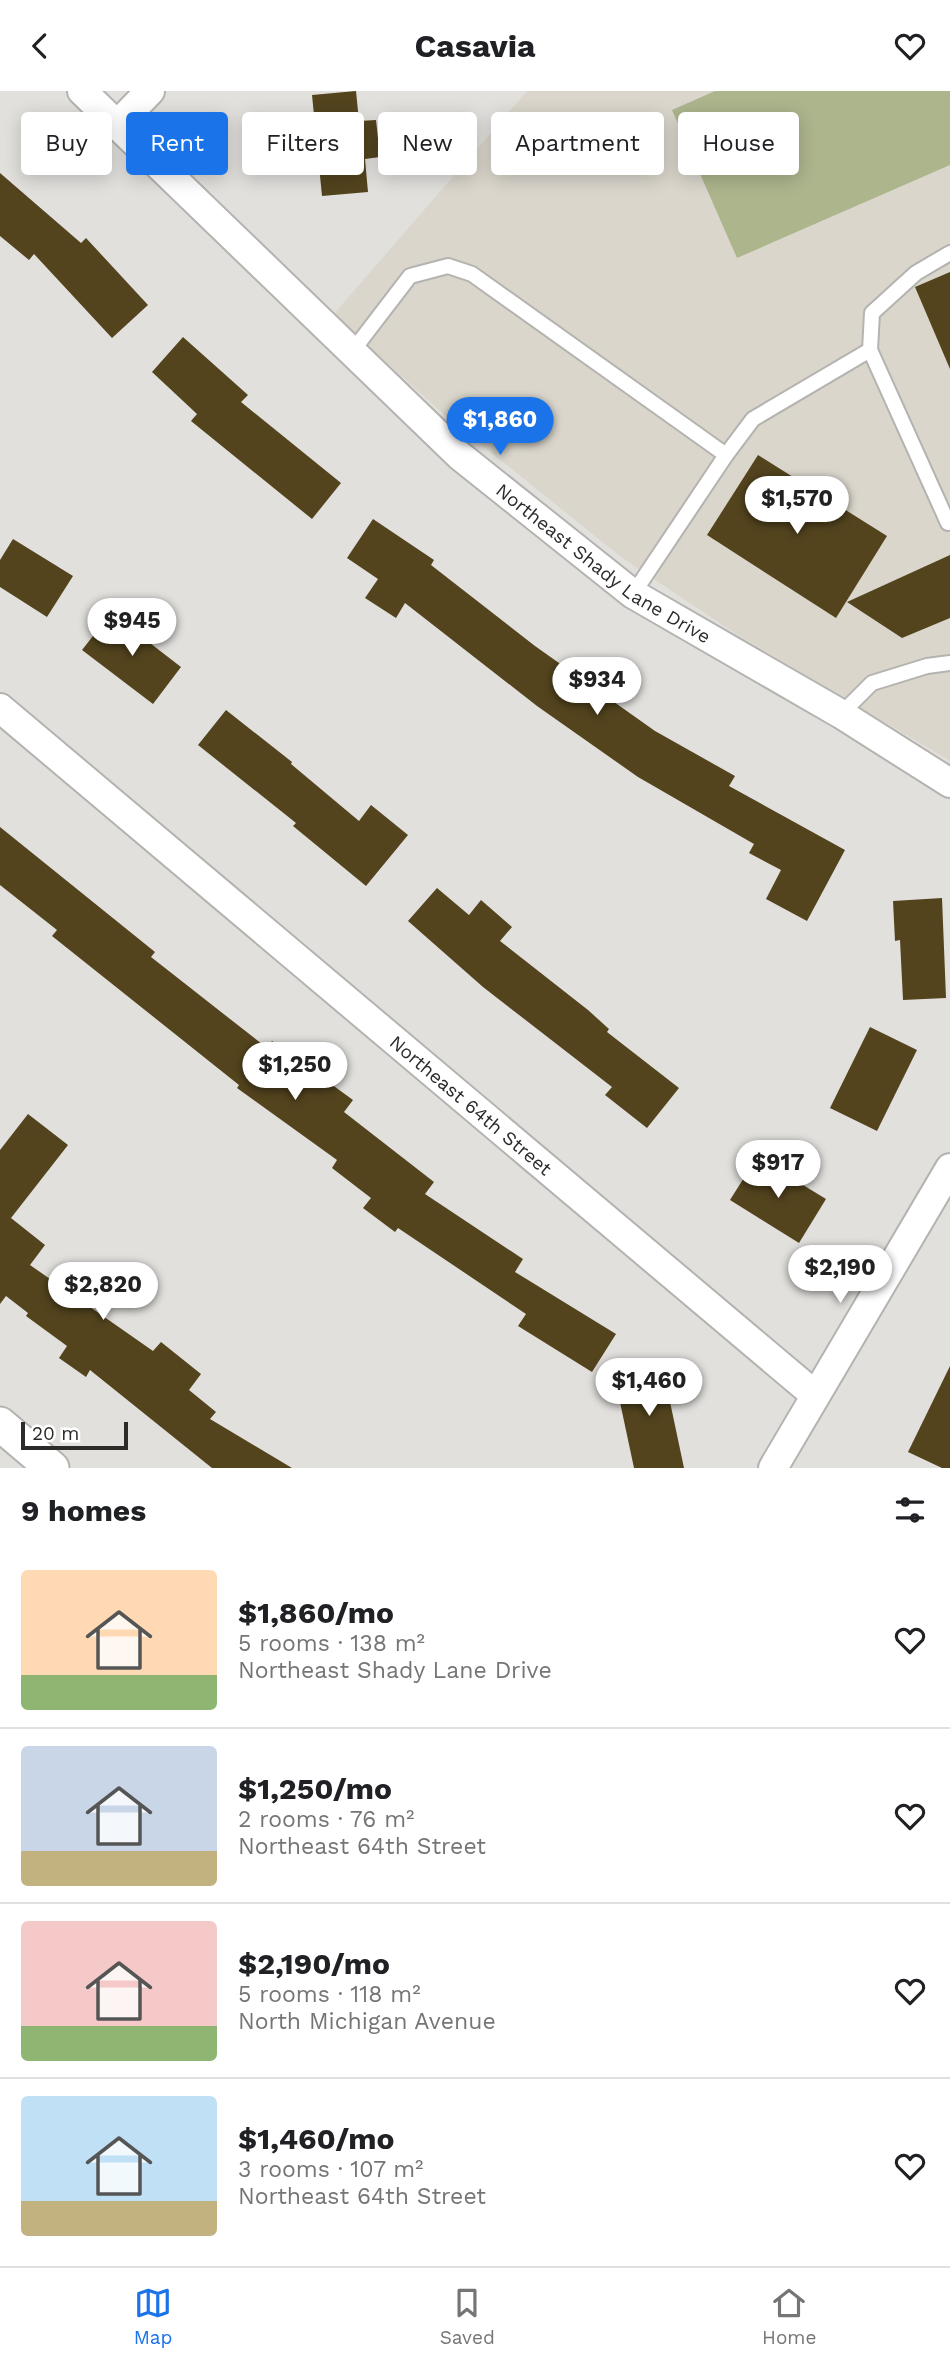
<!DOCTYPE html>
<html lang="en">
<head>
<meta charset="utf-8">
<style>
	:root { --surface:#fff; --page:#f2f2f2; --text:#202124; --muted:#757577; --line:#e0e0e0; --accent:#1a73e8 }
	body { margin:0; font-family:"Work Sans",sans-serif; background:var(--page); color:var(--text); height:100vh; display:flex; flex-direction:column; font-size:26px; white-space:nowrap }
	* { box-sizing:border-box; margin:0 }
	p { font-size:23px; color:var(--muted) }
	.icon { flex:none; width:38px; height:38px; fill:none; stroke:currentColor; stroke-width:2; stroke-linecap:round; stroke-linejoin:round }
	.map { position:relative; height:1377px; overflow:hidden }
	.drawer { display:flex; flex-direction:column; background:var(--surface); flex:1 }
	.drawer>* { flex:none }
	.banner { position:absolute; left:21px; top:21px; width:908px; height:63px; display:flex; gap:14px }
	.scale { position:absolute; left:21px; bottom:18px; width:107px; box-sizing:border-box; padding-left:7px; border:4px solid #2b2b2a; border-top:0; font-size:19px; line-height:24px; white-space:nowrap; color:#2b2b2a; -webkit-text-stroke:5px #fff; paint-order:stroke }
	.price { position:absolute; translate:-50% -60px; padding:0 16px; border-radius:24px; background:#fff; color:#222; font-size:23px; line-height:46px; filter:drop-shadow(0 2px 4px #0008) }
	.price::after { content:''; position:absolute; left:50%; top:42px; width:21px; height:16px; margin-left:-10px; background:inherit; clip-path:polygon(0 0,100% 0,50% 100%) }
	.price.current { background:var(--accent); color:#fff }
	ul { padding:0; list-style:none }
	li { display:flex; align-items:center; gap:21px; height:175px; padding:0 21px }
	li+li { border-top:2px solid var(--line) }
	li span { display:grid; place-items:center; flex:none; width:196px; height:140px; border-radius:7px; color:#555 }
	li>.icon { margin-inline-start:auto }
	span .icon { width:84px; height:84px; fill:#fffc; stroke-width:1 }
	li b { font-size:30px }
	h2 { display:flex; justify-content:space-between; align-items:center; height:84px; padding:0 21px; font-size:30px }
	.pill { padding:0 24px; border-radius:7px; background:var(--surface); box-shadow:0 4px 18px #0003; font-size:24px; line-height:63px }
	.pill.current { background:var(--accent); color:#fff }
	header { display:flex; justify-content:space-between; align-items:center; height:91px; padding:0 21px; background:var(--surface); font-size:32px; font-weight:700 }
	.tabs { display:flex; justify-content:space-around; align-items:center; height:98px; border-top:2px solid var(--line); background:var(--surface); font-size:19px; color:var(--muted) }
	.tabs a { display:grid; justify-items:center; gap:4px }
	.tabs .current { color:var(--accent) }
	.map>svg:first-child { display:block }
	.built { fill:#dad6cc }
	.green { fill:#adb58d }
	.building { fill:#53441e }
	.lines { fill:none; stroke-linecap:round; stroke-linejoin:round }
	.service-casing { stroke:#b4b3b0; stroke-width:18 }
	.minor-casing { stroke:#b4b3b0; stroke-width:32 }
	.tertiary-casing { stroke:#b4b3b0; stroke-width:37 }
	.service { stroke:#fff; stroke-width:14 }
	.minor { stroke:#fff; stroke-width:28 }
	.tertiary { stroke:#fff; stroke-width:33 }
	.labels { text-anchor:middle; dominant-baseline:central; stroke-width:7; stroke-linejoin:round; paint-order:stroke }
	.street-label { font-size:19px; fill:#2b2b2a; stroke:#fff }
</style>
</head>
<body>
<header><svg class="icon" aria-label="back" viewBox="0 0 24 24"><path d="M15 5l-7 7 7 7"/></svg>Casavia<svg class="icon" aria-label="heart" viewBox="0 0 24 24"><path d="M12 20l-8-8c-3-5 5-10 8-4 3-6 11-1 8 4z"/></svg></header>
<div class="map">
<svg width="950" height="1377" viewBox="0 0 950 1377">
	<rect width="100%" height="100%" fill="#e2e0dd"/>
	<path class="built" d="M 527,0 L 950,0 L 950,670 L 733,541 L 621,466 L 447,326 L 333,224 Z"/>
	<path class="green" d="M 715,0 L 950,0 L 950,74 L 737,167 L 672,19 Z"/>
	<g class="building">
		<path d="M 356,0 L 359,30 L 376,29 L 380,66 L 365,68 L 368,101 L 322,105 L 312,4 Z"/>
		<path d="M 0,82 L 81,152 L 86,147 L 148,214 L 112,247 L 34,163 L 29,169 L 0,145 Z"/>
		<path d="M 950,181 L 950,278 L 915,196 Z"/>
		<path d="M 183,246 L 248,304 L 241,311 L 341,392 L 312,428 L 191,330 L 197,323 L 152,281 Z"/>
		<path d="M 758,364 L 887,445 L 836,527 L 707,444 Z"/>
		<path d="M 373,428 L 434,469 L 431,474 L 535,555 L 655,640 L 735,685 L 729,695 L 845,759 L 807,830 L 766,808 L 781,779 L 749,762 L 754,753 L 638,686 L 537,615 L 405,512 L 396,527 L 365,507 L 378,488 L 347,467 Z"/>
		<path d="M 13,448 L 73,485 L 47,526 L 0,496 L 0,469 Z"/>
		<path d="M 950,464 L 950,527 L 902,547 L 847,511 Z"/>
		<path d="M 111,522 L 181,576 L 153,613 L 82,559 Z"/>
		<path d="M 226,619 L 292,671 L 291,673 L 359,730 L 371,714 L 408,744 L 366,795 L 293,735 L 296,732 L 198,654 Z"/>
		<path d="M 0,736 L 155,861 L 151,866 L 267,957 L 272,950 L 353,1009 L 344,1021 L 434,1091 L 425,1103 L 523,1168 L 515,1181 L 616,1243 L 592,1281 L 518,1235 L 526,1223 L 398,1137 L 395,1141 L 363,1117 L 371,1107 L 332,1077 L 337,1069 L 237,997 L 239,994 L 52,845 L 57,839 L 0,794 Z"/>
		<path d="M 437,797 L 469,824 L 481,809 L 512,836 L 500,850 L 588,919 L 609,938 L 607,941 L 679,997 L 647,1037 L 605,1004 L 612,996 L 483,896 L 408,830 Z"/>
		<path d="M 942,807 L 946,907 L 903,909 L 900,849 L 895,850 L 893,810 Z"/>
		<path d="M 870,936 L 917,959 L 877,1040 L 830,1017 Z"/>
		<path d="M 28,1023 L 68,1054 L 11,1127 L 45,1154 L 30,1174 L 153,1260 L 161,1251 L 201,1283 L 189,1299 L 216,1321 L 210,1328 L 292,1377 L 212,1377 L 90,1279 L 86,1286 L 59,1267 L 67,1255 L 26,1225 L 28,1222 L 6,1205 L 0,1213 L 0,1059 Z"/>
		<path d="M 757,1066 L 826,1108 L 799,1152 L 730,1109 Z"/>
		<path d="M 662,1273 L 684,1377 L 634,1377 L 614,1283 Z"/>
		<path d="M 950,1275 L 950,1377 L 942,1377 L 908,1361 Z"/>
	</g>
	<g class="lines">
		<defs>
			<g id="service">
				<path d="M 870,259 L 872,222 L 916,182 L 950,162"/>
				<path d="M 351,262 L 410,185 L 448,175 L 472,183 L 726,364 L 633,503"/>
				<path d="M 726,364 L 753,328 L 870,259 L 948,432"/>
				<path d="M 841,623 L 872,592 L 927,575 L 950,572"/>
			</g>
			<g id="minor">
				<path id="s1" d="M 82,0 L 460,365 L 633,503 L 841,623 L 950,692"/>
				<path d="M 117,34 L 150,0"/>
				<path id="s2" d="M 0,617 L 815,1304"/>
				<path d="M 773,1377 L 950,1077"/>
			</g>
			<path id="tertiary" d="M 0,1333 L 52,1377"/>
		</defs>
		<use href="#service" class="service-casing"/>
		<use href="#minor" class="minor-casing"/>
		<use href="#tertiary" class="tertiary-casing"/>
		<use href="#service" class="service"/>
		<use href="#minor" class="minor"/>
		<use href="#tertiary" class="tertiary"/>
	</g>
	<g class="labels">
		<g class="street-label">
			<text stroke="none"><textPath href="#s1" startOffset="705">Northeast Shady Lane Drive</textPath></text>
			<text stroke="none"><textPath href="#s2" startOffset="616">Northeast 64th Street</textPath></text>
		</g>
	</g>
</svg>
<div class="scale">20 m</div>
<b class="price current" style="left:500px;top:366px">$1,860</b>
<b class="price" style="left:797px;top:445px">$1,570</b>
<b class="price" style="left:132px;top:567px">$945</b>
<b class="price" style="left:597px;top:626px">$934</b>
<b class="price" style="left:295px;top:1011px">$1,250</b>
<b class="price" style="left:778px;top:1109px">$917</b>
<b class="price" style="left:840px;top:1214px">$2,190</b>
<b class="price" style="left:103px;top:1231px">$2,820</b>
<b class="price" style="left:649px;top:1327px">$1,460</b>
<div class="banner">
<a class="pill">Buy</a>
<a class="pill current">Rent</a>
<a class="pill">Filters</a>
<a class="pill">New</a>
<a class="pill">Apartment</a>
<a class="pill">House</a>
</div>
</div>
<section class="drawer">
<h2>9 homes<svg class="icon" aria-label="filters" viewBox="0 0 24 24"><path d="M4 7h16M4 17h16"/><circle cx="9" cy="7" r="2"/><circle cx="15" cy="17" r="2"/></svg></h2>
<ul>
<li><span style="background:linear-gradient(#ffd9b3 75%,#8fb573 0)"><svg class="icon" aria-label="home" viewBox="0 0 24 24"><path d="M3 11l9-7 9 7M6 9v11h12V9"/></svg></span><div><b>$1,860/mo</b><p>5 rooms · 138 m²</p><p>Northeast Shady Lane Drive</p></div><svg class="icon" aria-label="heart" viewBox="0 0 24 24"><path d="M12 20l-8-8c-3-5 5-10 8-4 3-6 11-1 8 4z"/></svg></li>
<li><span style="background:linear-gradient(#c9d6e8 75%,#c2b280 0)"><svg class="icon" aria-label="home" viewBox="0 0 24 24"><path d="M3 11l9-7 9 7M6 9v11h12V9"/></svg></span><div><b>$1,250/mo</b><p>2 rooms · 76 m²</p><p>Northeast 64th Street</p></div><svg class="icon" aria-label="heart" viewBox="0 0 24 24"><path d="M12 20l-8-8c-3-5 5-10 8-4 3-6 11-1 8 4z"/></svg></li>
<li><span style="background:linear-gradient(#f6c9c9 75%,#8fb573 0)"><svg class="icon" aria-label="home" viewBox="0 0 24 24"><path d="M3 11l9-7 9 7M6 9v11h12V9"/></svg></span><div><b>$2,190/mo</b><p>5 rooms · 118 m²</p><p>North Michigan Avenue</p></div><svg class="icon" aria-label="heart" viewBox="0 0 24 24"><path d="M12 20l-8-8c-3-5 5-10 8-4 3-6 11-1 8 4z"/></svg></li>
<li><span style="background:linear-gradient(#bfe0f5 75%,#c2b280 0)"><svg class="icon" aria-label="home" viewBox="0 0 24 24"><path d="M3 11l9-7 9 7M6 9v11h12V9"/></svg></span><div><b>$1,460/mo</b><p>3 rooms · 107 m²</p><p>Northeast 64th Street</p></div><svg class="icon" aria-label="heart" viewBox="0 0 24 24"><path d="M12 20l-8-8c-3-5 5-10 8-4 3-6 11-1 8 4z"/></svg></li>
</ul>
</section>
<nav class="tabs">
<a class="current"><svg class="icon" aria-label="map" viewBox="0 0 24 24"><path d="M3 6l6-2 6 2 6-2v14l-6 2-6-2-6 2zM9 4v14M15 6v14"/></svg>Map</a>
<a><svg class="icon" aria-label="saved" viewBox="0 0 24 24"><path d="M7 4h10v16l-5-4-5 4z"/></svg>Saved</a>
<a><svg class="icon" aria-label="home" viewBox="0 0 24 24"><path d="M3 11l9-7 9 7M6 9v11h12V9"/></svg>Home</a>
</nav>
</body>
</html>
